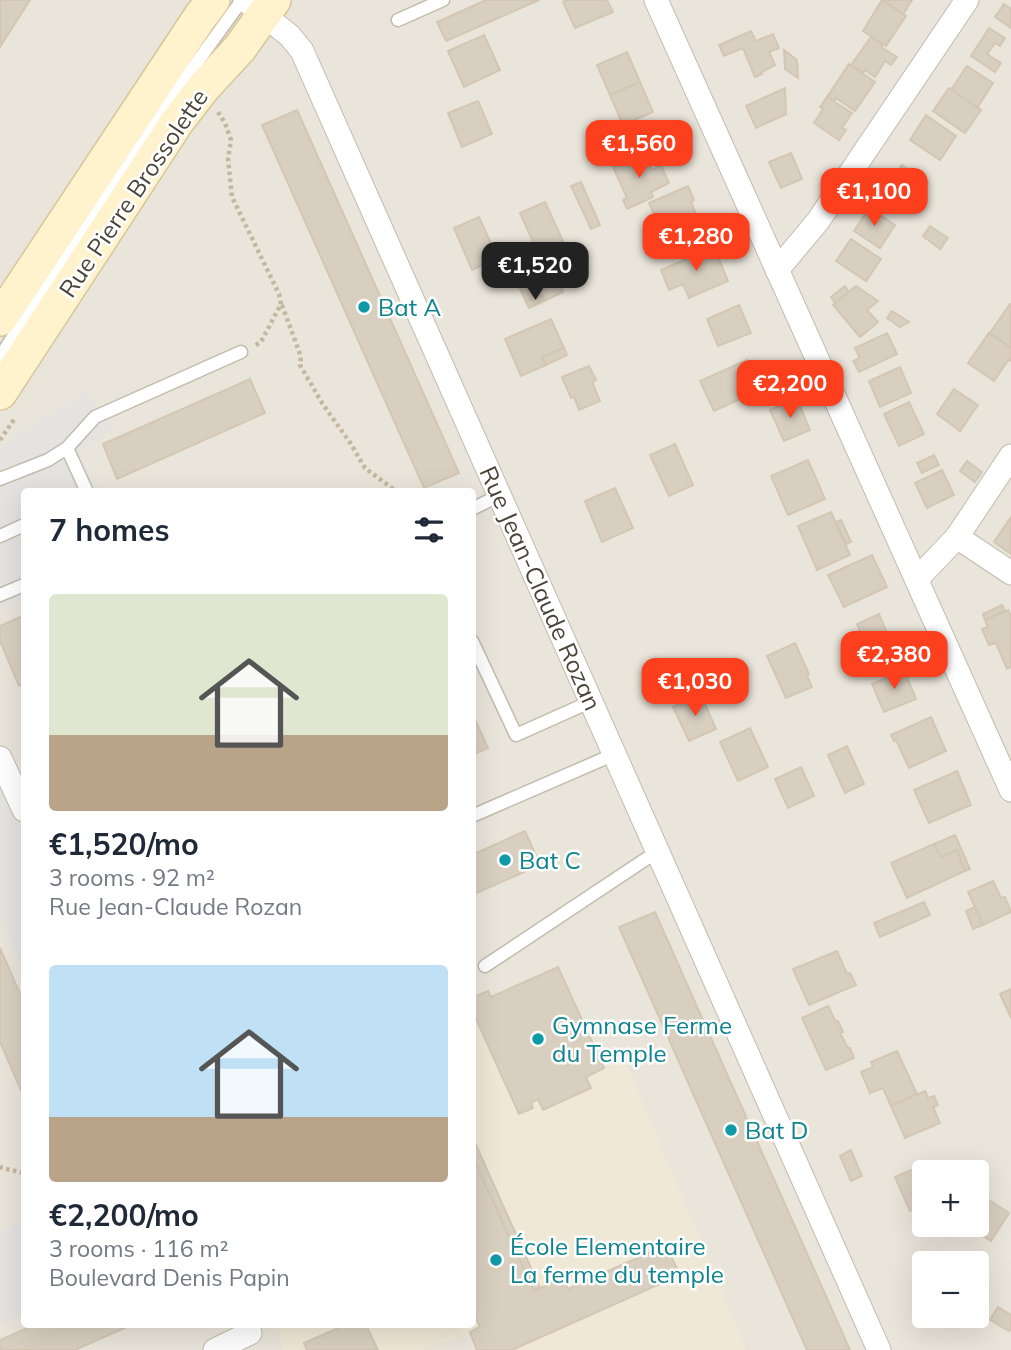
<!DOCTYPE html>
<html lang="en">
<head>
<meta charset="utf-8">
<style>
	:root { --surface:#fff; --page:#f2f2f3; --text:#1f2937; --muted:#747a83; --accent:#fc3f1d }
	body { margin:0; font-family:Mulish,sans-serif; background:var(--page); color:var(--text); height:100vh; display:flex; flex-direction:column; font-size:26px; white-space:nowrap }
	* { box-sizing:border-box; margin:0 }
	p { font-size:23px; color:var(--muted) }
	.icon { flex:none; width:38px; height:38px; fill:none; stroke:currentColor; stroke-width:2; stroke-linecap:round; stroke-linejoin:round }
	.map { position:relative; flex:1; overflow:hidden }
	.drawer { position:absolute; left:21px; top:488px; width:455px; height:840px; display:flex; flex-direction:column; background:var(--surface); border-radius:7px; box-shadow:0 7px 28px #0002 }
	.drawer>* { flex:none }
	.fabs { position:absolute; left:912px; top:1160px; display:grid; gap:14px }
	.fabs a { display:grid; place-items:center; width:77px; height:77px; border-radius:7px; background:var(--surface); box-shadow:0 7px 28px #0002; font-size:35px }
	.price { position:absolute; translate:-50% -60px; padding:0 16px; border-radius:14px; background:var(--accent); color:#fff; font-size:23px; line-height:46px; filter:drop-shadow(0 2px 4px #0008) }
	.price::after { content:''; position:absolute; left:50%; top:42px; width:21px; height:16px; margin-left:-10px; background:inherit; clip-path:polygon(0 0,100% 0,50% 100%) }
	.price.on { background:#222; color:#fff }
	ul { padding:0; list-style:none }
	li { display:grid; align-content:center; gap:14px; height:371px; padding:0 28px }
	li span { display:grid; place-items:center; height:217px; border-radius:7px; color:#555 }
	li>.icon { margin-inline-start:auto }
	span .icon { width:126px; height:126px; fill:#fffc; stroke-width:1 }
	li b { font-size:30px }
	h2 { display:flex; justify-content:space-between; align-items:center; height:84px; padding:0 28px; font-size:30px }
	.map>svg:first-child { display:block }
	.residential { fill:#eae5da; fill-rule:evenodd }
	.education { fill:#efe8d6 }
	.parking { fill:#e5e3e0 }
	.building { fill:#d8cfc1; stroke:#d3c7b4; stroke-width:2 }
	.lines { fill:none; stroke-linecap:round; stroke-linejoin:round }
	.lane-casing { stroke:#c2bbae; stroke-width:15 }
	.street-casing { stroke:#c2bbae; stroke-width:25 }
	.secondary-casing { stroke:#d6c79b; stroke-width:36 }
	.path { stroke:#c4b79f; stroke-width:4.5; stroke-dasharray:3.5 3.5; stroke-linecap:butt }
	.lane { stroke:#fff; stroke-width:12 }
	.street { stroke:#fff; stroke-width:23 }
	.secondary { stroke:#fff3cd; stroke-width:33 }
	.culture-dot { fill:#0f9aa8; stroke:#fff; stroke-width:2.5 }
	.labels { text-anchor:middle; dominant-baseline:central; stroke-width:5; stroke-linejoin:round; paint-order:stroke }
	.street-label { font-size:24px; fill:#4b4439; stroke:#fff }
	.culture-label { font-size:24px; fill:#0d838f; stroke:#fff; text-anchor:start }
</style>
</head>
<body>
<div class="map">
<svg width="1011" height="1350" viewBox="0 0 1011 1350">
	<rect width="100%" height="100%" fill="#f6f3ec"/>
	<path class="residential" d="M 0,0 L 1011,0 L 1011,1350 L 0,1350 ZM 24,492 L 472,492 L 472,1325 L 24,1325 ZM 924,1172 L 976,1172 L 976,1225 L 924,1225 ZM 924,1264 L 976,1264 L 976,1316 L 924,1316 Z"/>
	<path class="education" d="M 473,1010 L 519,1114 L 533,1108 L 531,1103 L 538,1099 L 543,1109 L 591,1088 L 586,1077 L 624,1058 L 746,1350 L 477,1350 L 469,1333 L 423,1350 L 283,1350 L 278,1325 L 472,1325 Z"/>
	<g class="parking">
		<path d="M 84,393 L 113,427 L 79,453 L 99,492 L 24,492 L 24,598 L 0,607 L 0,447 Z"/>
		<path d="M 0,786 L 1,786 L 24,836 L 24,972 L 0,921 Z"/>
		<path d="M 24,1221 L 24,1313 L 0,1324 L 0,1231 Z"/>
	</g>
	<g class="building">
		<path d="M 0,0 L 30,0 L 0,47 Z"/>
		<path d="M 486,0 L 539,0 L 446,41 L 437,22 Z"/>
		<path d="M 567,0 L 607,0 L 613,12 L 575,28 L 563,2 Z"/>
		<path d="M 882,0 L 912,0 L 903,14 Z"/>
		<path d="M 882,0 L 906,16 L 886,46 L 863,31 Z"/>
		<path d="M 1004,4 L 1011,9 L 1011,28 L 995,17 Z"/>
		<path d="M 989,28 L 1005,38 L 1000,46 L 995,43 L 987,54 L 1001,63 L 995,72 L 971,56 Z"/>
		<path d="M 751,31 L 756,41 L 773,34 L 779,48 L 769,52 L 775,65 L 762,72 L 762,74 L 755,77 L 743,48 L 724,56 L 719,45 Z"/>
		<path d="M 484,35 L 500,70 L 464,87 L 448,51 Z"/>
		<path d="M 871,37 L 883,44 L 881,47 L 897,57 L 891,65 L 885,61 L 875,77 L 865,70 L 863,73 L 851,65 Z"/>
		<path d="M 784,50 L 797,60 L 798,78 L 785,69 Z"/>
		<path d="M 627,52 L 640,82 L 610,95 L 597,65 Z"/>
		<path d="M 849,64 L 875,82 L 855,111 L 836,98 L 834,102 L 827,97 Z"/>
		<path d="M 967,66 L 993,83 L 977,108 L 951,90 Z"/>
		<path d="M 640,82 L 653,112 L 623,125 L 610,95 Z"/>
		<path d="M 785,88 L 786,114 L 756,128 L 746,106 Z"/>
		<path d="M 949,88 L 981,110 L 965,133 L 933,111 Z"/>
		<path d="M 827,97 L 852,113 L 842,128 L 846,130 L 839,140 L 814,123 L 823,109 L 820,107 Z"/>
		<path d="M 478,101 L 492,134 L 462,147 L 448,113 Z"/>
		<path d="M 297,110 L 459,473 L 424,488 L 262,125 Z"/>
		<path d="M 926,115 L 956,136 L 940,160 L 910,140 Z"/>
		<path d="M 644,153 L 652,170 L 661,165 L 669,183 L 651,192 L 653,197 L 627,209 L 623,200 L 627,198 L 613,167 Z"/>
		<path d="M 791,153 L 802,179 L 781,188 L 769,162 Z"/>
		<path d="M 902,165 L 928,183 L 910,209 L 884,191 Z"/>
		<path d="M 581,182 L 600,225 L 591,229 L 571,186 Z"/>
		<path d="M 688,186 L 694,200 L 691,202 L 699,221 L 664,236 L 649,203 Z"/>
		<path d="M 545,202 L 563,241 L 538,253 L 520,213 Z"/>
		<path d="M 869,208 L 895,225 L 880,248 L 854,231 Z"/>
		<path d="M 479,217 L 493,248 L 496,247 L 500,257 L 472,270 L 454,228 Z"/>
		<path d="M 930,226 L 948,238 L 940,249 L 923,236 Z"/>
		<path d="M 851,239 L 881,259 L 866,281 L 836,261 Z"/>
		<path d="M 714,247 L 728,281 L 689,298 L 683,284 L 669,290 L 661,270 Z"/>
		<path d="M 549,259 L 563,292 L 544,301 L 542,295 L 526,302 L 513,274 Z"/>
		<path d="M 845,286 L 849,292 L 835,303 L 831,297 Z"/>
		<path d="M 856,286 L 878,301 L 867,310 L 878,322 L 860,337 L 833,305 Z"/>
		<path d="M 542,295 L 544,301 L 529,308 L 526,302 Z"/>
		<path d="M 1010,304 L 1011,305 L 1011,348 L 990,333 Z"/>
		<path d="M 739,305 L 751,333 L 718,346 L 707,319 Z"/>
		<path d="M 892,311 L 909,322 L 900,327 L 887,318 Z"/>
		<path d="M 551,319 L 564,348 L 542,357 L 546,365 L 521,376 L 505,339 Z"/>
		<path d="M 887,333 L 897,354 L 859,372 L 853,361 L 860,358 L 855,348 Z"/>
		<path d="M 989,333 L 1011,348 L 1011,361 L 1009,359 L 994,381 L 968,363 Z"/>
		<path d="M 564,348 L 567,355 L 546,365 L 542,357 Z"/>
		<path d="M 747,360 L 760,390 L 714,411 L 700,381 Z"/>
		<path d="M 589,366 L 596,380 L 592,382 L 600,401 L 579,410 L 574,397 L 571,398 L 562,377 Z"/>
		<path d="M 900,367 L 911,393 L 880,407 L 869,381 Z"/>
		<path d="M 250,379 L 265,413 L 117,479 L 103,444 Z"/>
		<path d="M 954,389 L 978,405 L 960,431 L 937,414 Z"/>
		<path d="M 797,399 L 810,430 L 784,441 L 770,410 Z"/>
		<path d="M 909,402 L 924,434 L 899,446 L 884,414 Z"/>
		<path d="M 675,444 L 693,485 L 669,496 L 650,455 Z"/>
		<path d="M 934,455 L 939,465 L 922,473 L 917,463 Z"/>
		<path d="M 808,460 L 825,499 L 788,515 L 771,476 Z"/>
		<path d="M 967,461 L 982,472 L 975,482 L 960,471 Z"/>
		<path d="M 942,470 L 954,495 L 927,508 L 915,483 Z"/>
		<path d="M 615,488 L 633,528 L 602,542 L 585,501 Z"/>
		<path d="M 831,512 L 850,555 L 817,570 L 798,526 Z"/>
		<path d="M 1011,517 L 1011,554 L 994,542 Z"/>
		<path d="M 841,520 L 851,542 L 846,544 L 836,522 Z"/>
		<path d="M 872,555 L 887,587 L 844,607 L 828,575 Z"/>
		<path d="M 1002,605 L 1005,611 L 985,620 L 983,614 Z"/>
		<path d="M 1008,610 L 1011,616 L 1011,667 L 1007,669 L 996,643 L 989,645 L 982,629 L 988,627 L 985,620 Z"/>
		<path d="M 879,614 L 894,650 L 873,660 L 857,624 Z"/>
		<path d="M 24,615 L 24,683 L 19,686 L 0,641 L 0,626 Z"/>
		<path d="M 795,643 L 809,674 L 807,676 L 812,687 L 786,698 L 767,656 Z"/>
		<path d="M 904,670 L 916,699 L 884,712 L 872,684 Z"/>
		<path d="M 701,695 L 716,729 L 689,741 L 673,707 Z"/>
		<path d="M 472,713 L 488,748 L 472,755 Z"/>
		<path d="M 931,717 L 946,751 L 909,768 L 896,740 L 894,741 L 891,735 Z"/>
		<path d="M 750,728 L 768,767 L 738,781 L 720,742 Z"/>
		<path d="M 847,746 L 864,784 L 845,793 L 828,755 Z"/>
		<path d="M 801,767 L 814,796 L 788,808 L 775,779 Z"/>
		<path d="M 957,771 L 971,805 L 929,823 L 914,790 Z"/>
		<path d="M 525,831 L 540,865 L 472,895 L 472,855 Z"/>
		<path d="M 955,835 L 970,869 L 965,871 L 957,850 L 941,857 L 934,844 Z"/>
		<path d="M 934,844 L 941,857 L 957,850 L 965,871 L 907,898 L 891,863 Z"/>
		<path d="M 993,881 L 1001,898 L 1005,897 L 1011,912 L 983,925 L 968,892 Z"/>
		<path d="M 924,902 L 930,915 L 880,937 L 874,923 Z"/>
		<path d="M 975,907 L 983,925 L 973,929 L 966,911 Z"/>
		<path d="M 655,912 L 715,1047 L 850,1350 L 807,1350 L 619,927 Z"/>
		<path d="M 0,948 L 24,1003 L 24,1097 L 0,1042 Z"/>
		<path d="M 837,951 L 847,974 L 850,973 L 856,985 L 809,1005 L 793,969 Z"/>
		<path d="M 558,967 L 604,1068 L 586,1077 L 591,1088 L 543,1110 L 538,1099 L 531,1103 L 533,1108 L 519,1114 L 472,1010 L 472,998 L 488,991 L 491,997 Z"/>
		<path d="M 1011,989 L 1011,1018 L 1000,994 Z"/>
		<path d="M 828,1006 L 836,1022 L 838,1021 L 843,1032 L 840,1033 L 848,1048 L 850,1048 L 854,1058 L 826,1070 L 802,1018 Z"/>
		<path d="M 897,1051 L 917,1094 L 891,1106 L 883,1088 L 870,1093 L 861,1072 L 873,1067 L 871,1062 Z"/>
		<path d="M 925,1091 L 928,1098 L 934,1096 L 938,1105 L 933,1107 L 940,1123 L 905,1138 L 891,1106 Z"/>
		<path d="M 472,1136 L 540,1288 L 534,1291 L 472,1156 Z"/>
		<path d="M 851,1150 L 862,1176 L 851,1181 L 840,1156 Z"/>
		<path d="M 472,1156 L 534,1291 L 563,1278 L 568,1289 L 666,1245 L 680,1275 L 512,1350 L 477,1350 L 470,1332 L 480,1327 L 472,1310 Z"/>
		<path d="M 925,1164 L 929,1172 L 924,1172 L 924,1204 L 910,1211 L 895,1177 Z"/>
		<path d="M 989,1200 L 1009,1213 L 991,1241 L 971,1229 L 973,1225 L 976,1225 L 976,1220 Z"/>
		<path d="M 998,1307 L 1011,1315 L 1011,1329 L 1009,1331 L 990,1320 Z"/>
		<path d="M 34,1325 L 131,1325 L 75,1350 L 0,1350 L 0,1340 Z"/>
		<path d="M 345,1325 L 366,1325 L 378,1350 L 307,1350 L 304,1343 Z"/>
	</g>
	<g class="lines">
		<defs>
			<g id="lane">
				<path d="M 398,20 L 443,0"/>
				<path d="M 0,357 L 79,234 L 156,119 L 242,0"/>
				<path d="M 67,448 L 87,492"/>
				<path d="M 0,479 L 48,460 L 67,448 L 95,417 L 241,352"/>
				<path d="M 472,509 L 500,495"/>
				<path d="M 0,536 L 24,525"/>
				<path d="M 0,595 L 24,585"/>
				<path d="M 472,641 L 516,735 L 592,701"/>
				<path d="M 472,816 L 615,754"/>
				<path d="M 485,966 L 658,851"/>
			</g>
			<g id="street">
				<path d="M 245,0 L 290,36 L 302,51 L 879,1350"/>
				<path d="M 656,0 L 1011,790"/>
				<path d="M 777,270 L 818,221 L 967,0"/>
				<path d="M 957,537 L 1011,573"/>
				<path d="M 917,579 L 957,537 L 1011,456"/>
				<path d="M 0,758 L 24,810"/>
				<path d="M 215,1350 L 250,1333"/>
			</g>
			<g id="secondary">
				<path d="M 0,319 L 200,17 L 213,0"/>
				<path d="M 0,393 L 177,122 L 204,87 L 240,48 L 274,0"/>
			</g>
		</defs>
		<use href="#lane" class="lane-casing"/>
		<use href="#street" class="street-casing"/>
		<use href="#secondary" class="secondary-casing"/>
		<g class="path">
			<path d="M 218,112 L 225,123 L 231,140 L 228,159 L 232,197 L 279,294 L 281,304 L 261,342 L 254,346"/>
			<path d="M 282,305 L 301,357 L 300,365 L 322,403 L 351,444 L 365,468 L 397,492"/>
			<path d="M 0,440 L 15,418"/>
			<path d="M 0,1166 L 2,1168 L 24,1173"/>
		</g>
		<use href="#lane" class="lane"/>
		<use href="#street" class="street"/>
		<use href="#secondary" class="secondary"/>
	</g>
	<g class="culture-dot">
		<circle cx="364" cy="307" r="7"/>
		<circle cx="505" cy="860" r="7"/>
		<circle cx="538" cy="1039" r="7"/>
		<circle cx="731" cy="1130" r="7"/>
		<circle cx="496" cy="1260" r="7"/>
	</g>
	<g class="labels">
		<g class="street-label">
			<text transform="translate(133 193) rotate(-56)">Rue Pierre Brossolette</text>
			<text transform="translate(541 588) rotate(66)">Rue Jean-Claude Rozan</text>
		</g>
		<g class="culture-label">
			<text x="378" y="307">Bat A</text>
			<text x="519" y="860">Bat C</text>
			<text x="552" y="1025">Gymnase Ferme<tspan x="552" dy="28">du Temple</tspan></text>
			<text x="745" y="1130">Bat D</text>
			<text x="510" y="1246">École Elementaire<tspan x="510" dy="28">La ferme du temple</tspan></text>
		</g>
	</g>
</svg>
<div class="fabs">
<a>+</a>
<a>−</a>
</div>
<b class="price" style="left:639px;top:180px">€1,560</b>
<b class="price" style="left:874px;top:228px">€1,100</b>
<b class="price" style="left:696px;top:273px">€1,280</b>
<b class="price on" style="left:535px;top:302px">€1,520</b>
<b class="price" style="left:790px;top:420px">€2,200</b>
<b class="price" style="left:894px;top:691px">€2,380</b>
<b class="price" style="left:695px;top:718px">€1,030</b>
<section class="drawer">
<h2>7 homes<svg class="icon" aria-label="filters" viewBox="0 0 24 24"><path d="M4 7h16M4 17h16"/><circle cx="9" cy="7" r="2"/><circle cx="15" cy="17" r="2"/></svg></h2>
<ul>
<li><span style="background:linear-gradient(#dfe7d0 65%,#b9a48a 0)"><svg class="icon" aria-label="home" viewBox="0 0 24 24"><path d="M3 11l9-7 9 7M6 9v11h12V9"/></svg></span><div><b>€1,520/mo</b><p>3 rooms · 92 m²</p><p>Rue Jean-Claude Rozan</p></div></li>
<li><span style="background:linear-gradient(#bfe0f5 70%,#b9a48a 0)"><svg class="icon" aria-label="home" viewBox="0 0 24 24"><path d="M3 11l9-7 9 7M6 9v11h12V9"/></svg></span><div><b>€2,200/mo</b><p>3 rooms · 116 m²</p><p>Boulevard Denis Papin</p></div></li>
</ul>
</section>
</div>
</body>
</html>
